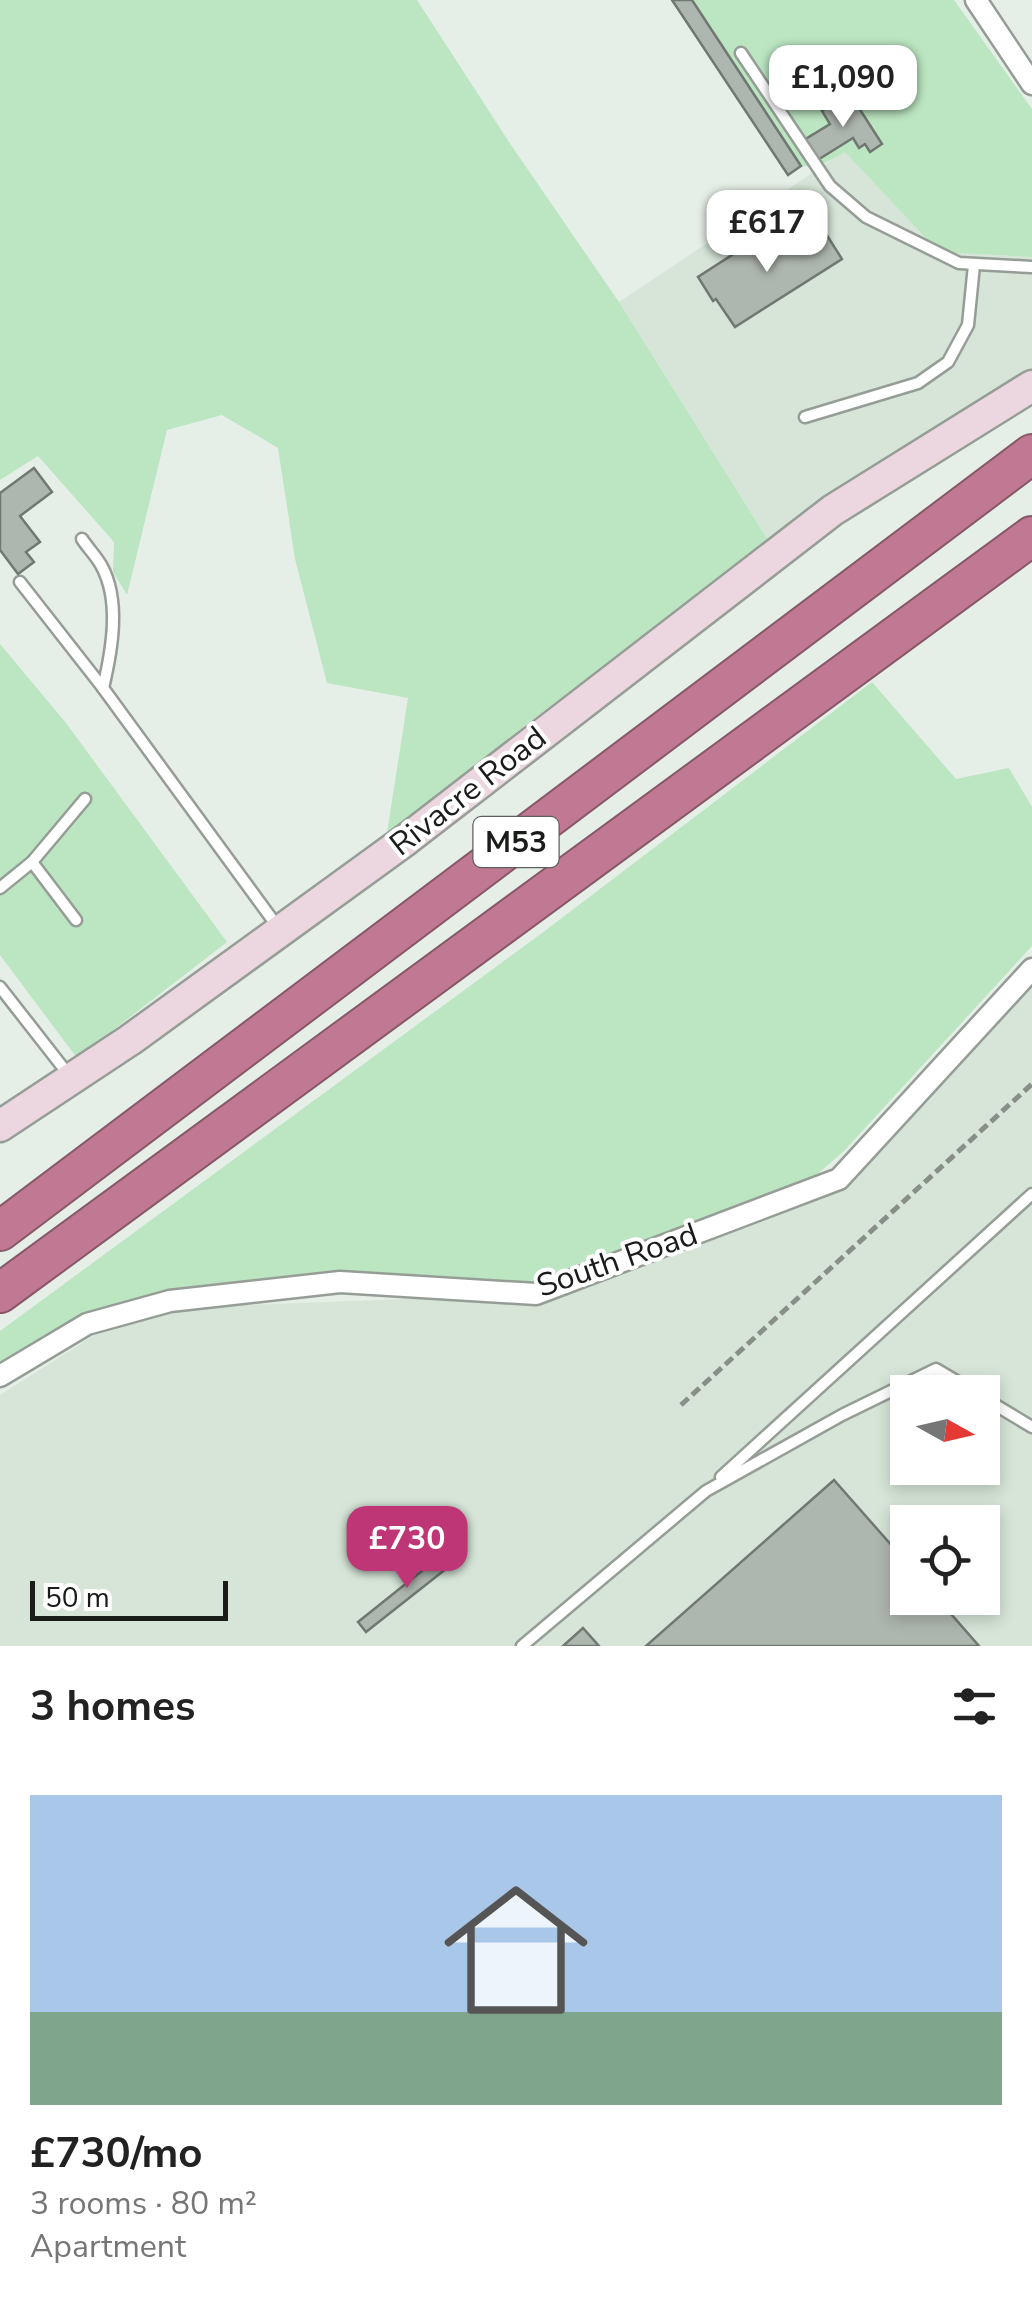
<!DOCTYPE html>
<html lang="en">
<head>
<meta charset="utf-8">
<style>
	:root { --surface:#fff; --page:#f2f2f2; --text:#222; --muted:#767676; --accent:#be3676 }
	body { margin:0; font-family:"Nunito Sans",sans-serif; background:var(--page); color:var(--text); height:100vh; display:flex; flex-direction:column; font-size:38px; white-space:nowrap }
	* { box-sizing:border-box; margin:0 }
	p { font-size:32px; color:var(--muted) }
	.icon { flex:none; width:55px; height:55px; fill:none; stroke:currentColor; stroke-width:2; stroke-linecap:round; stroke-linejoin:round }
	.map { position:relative; height:1646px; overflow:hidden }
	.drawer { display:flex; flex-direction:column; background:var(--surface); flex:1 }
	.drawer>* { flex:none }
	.needle { width:65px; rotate:98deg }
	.tools { position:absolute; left:890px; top:1375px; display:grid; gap:20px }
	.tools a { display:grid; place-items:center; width:110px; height:110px; border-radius:0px; background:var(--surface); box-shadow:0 5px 15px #0003; font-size:50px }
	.scale { position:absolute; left:30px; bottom:25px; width:198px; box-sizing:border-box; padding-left:10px; border:5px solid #191c19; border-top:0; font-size:28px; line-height:35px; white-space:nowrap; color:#191c19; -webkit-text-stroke:8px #fff; paint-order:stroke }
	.price { position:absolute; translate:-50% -85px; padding:0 22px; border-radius:20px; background:#fff; color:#222; font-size:32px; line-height:65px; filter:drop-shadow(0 2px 5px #0008) }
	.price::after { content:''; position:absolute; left:50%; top:60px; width:30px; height:22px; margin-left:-15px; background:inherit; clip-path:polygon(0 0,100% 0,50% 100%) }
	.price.on { background:var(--accent); color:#fff }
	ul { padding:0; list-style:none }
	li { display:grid; align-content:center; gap:20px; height:530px; padding:0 30px }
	li span { display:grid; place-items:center; height:310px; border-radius:0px; color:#555 }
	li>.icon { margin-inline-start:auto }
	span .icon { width:180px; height:180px; fill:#fffc; stroke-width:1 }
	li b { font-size:42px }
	h2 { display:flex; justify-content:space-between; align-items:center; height:120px; padding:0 30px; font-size:42px }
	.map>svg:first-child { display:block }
	.built { fill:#d6e5d8; fill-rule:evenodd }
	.green { fill:#bbe6c1 }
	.building { fill:#aeb7af; stroke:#707871; stroke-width:2.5 }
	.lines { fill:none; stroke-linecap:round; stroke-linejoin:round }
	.lane-casing { stroke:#959d96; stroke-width:15 }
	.street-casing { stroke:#959d96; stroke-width:25 }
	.secondary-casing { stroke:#959d96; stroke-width:35 }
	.highway-casing { stroke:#865868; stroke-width:42 }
	.path { stroke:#888e88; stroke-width:5; stroke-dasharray:10 5; stroke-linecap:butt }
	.lane { stroke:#fff; stroke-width:10 }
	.street { stroke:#fff; stroke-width:20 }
	.secondary { stroke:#ecd6df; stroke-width:30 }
	.highway { stroke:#c17893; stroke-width:38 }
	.labels { text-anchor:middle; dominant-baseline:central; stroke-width:8; stroke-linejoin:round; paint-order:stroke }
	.shield { fill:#fff; stroke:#5e605e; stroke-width:2.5 }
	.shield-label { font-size:30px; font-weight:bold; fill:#191c19 }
	.street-label { font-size:32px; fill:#191c19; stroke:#fff }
</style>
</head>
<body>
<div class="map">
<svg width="1032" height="1646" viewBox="0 0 1032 1646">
	<rect width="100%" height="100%" fill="#e6efe7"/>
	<g class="built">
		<path d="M 845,151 L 939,252 L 1032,257 L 1032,383 L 776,553 L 619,302 Z"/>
		<path d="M 1032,969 L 1032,1646 L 0,1646 L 0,1395 L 93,1336 L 192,1307 L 536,1294 L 838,1179 ZM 908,1392 L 982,1392 L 982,1468 L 908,1468 ZM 908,1522 L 982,1522 L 982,1598 L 908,1598 Z"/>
	</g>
	<g class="green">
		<path d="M 0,0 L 417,0 L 511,145 L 619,302 L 776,553 L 653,629 L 524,726 L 386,839 L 408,698 L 327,683 L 295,559 L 278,448 L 222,415 L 167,430 L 127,595 L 113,572 L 114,542 L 38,456 L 0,480 Z"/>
		<path d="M 692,0 L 954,0 L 1032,109 L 1032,257 L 939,252 L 845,152 L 818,167 L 801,166 Z"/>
		<path d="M 0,644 L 66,723 L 227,942 L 77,1058 L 0,955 Z"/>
		<path d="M 872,682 L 956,779 L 1009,768 L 1032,807 L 1032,946 L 844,1151 L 805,1185 L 708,1217 L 536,1294 L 340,1282 L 86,1324 L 0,1376 L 0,1331 L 542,933 Z"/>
	</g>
	<g class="building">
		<path d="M 672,0 L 692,0 L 801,166 L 788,175 Z"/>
		<path d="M 850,94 L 882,144 L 870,152 L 865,144 L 859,148 L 853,138 L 816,161 L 804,140 L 830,124 L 822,111 Z"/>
		<path d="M 821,226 L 842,259 L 735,327 L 716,299 L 713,301 L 698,277 L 755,240 L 767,260 Z"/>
		<path d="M 34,468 L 52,492 L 20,516 L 40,542 L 26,552 L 34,562 L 18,574 L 0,550 L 0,493 Z"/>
		<path d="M 834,1480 L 908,1564 L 908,1598 L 937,1598 L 979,1646 L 646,1646 Z"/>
		<path d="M 448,1550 L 456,1561 L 366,1632 L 358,1622 Z"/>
		<path d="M 583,1628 L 599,1646 L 563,1646 Z"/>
	</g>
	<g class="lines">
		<defs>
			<g id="lane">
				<path d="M 741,53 L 830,186 L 866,217 L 959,263 L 1032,267"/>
				<path d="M 805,417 L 918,383 L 948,362 L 968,325 L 974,265"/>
				<path d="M 82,539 C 88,548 96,556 101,565 C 121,600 112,650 103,688"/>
				<path d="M 20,582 L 103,688 L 277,926"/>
				<path d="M 32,862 L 76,920"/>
				<path d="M 0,888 L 32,862 L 85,799"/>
				<path d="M 0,987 L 68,1074"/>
				<path d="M 982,1397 L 1032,1427"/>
				<path d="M 721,1477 L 1032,1194"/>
				<path d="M 522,1646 L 706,1491 L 842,1415 L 936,1369 L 975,1392"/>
			</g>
			<g id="street">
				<path d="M 976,0 L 1032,84"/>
				<path d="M 0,1376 L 87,1324 L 170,1301 L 340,1282 L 536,1294 L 839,1179 L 1032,969"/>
			</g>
			<path id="secondary" d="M 0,1126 L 130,1040 L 407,839 L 833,510 L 1032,386"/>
			<g id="highway">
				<path d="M 0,1231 L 1032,454"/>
				<path d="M 0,1293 L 1032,536"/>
			</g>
		</defs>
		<use href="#lane" class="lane-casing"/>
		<use href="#street" class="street-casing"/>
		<use href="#secondary" class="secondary-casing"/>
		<use href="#highway" class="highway-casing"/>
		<path class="path" d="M 681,1405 L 1032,1084"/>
		<use href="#lane" class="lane"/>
		<use href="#street" class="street"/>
		<use href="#secondary" class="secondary"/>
		<use href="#highway" class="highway"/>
	</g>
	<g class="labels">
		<rect class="shield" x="473.5" y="817" width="85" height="50" rx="8"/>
		<g class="shield-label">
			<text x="516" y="842">M53</text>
		</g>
		<g class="street-label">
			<text transform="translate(468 791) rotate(-38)">Rivacre Road</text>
			<text transform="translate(617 1260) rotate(-19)">South Road</text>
		</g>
	</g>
</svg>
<div class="tools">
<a><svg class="needle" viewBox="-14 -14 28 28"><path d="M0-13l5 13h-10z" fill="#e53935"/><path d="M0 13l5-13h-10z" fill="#767676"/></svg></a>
<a><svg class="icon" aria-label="locate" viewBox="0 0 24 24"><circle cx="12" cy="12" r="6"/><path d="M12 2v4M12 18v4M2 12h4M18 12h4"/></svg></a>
</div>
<div class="scale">50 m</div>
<b class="price" style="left:843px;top:130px">£1,090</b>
<b class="price" style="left:767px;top:275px">£617</b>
<b class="price on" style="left:407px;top:1591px">£730</b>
</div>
<section class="drawer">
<h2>3 homes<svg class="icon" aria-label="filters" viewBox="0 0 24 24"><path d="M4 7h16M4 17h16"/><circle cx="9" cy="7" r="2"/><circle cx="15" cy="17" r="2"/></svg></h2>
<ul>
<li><span style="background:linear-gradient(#a9c7e8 70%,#7fa58c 0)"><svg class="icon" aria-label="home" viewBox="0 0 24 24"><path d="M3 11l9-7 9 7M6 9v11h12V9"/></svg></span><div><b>£730/mo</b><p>3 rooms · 80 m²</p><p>Apartment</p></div></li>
</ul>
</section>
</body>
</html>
